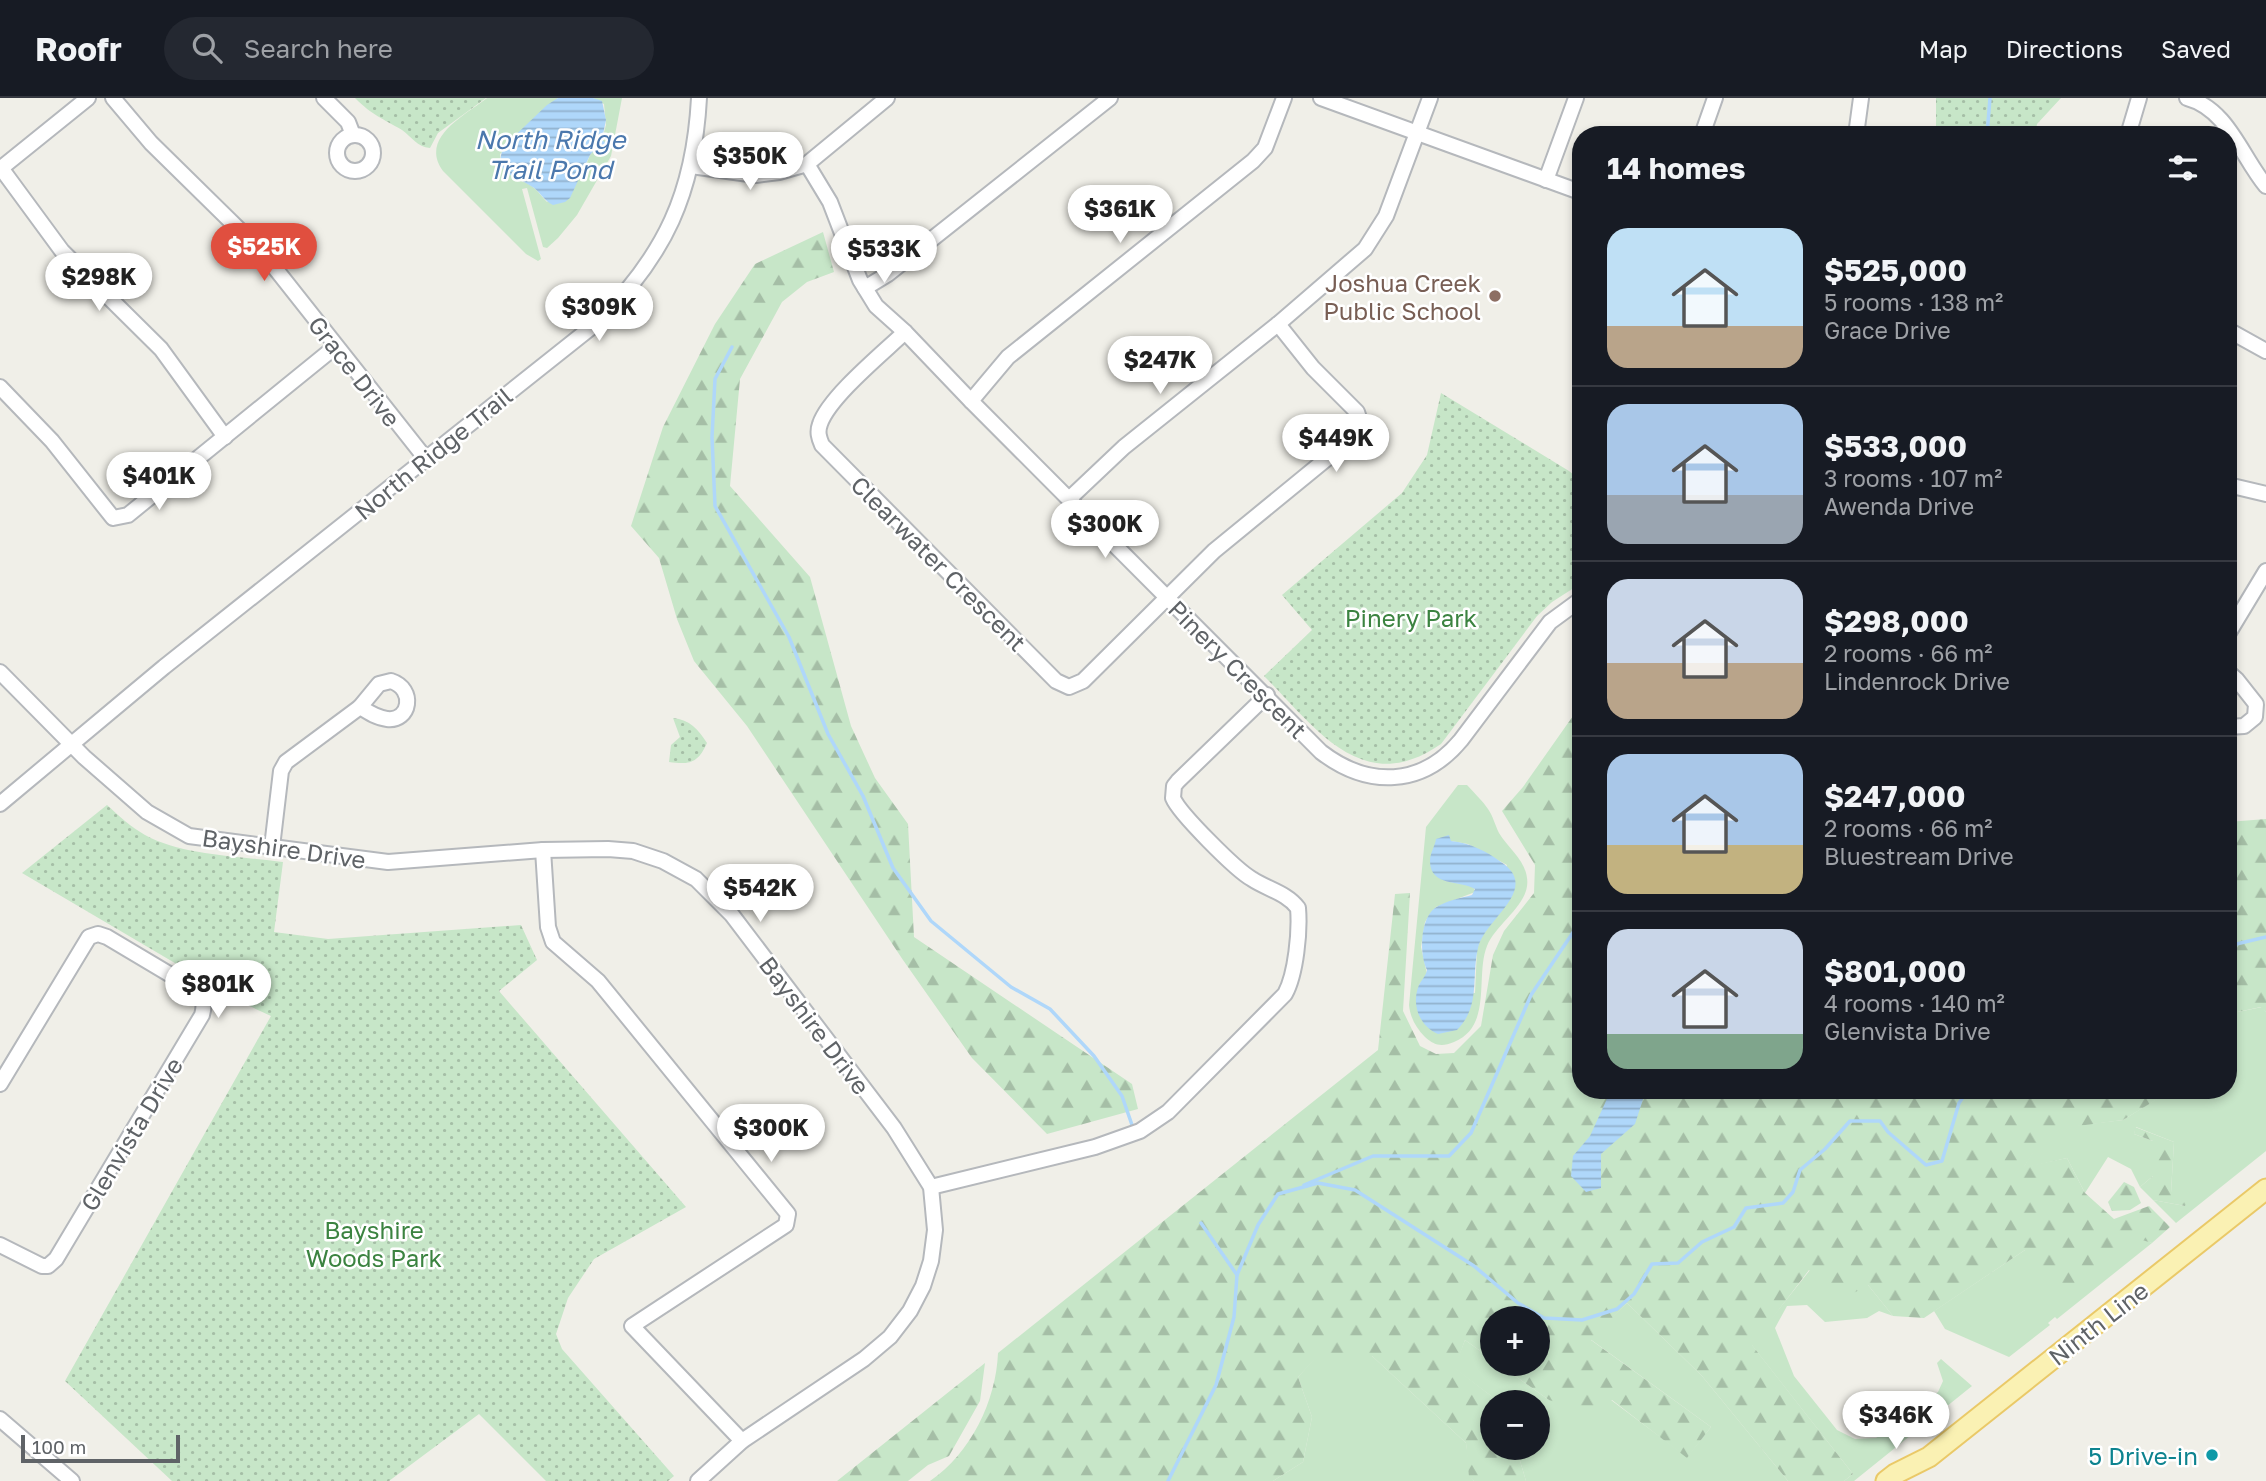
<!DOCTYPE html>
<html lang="en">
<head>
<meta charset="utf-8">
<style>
	:root { --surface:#171b24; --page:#242831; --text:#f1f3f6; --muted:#9ea1a6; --line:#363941; --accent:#e04f3f }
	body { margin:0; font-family:"Golos Text",sans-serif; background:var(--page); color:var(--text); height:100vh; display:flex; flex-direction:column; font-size:26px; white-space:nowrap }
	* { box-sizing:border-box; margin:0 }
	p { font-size:23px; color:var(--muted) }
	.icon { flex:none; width:38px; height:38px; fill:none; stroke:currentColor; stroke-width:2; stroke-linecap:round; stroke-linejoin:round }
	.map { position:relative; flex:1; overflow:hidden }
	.drawer { position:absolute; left:1572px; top:28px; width:665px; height:973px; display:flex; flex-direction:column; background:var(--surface); border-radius:28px; box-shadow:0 4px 10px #0003 }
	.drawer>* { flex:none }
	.fabs { position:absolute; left:1480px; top:1208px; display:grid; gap:14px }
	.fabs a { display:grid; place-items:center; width:70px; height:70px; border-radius:50%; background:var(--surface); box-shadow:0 4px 10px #0003; font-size:35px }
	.scale { position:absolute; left:21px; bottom:18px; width:159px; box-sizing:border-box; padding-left:7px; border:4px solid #5f6367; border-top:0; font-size:19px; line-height:24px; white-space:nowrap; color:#5f6367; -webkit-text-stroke:5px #fff; paint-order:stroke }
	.price { position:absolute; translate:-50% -60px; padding:0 16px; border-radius:24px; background:#fff; color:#222; font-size:23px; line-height:46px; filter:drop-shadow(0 2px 4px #0008) }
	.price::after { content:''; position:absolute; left:50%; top:42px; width:21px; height:16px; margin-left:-10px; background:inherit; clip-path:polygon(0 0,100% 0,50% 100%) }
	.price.on { background:var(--accent); color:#fff }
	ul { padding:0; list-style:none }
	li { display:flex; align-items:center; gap:21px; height:175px; padding:0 35px }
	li+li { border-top:2px solid var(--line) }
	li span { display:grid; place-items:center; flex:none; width:196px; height:140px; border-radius:21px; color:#555 }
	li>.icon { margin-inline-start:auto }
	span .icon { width:84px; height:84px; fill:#fffc; stroke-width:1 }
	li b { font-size:30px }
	h2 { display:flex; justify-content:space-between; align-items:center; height:84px; padding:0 35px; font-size:30px }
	header { display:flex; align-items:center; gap:42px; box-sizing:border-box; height:98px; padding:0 35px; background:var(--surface); border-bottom:2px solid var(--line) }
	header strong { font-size:33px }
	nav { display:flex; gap:38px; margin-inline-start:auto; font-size:24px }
	.search { width:490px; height:63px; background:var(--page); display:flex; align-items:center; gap:18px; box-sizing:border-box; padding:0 24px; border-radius:38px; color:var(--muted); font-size:26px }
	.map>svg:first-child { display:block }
	.green { fill:#c7e6c8; fill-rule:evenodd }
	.forest { fill:url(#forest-firs) }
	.park { fill:url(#park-dots) }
	.water { fill:url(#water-rules) }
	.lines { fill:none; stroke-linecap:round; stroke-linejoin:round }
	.stream { stroke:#afd7fa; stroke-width:3.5 }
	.minor-casing { stroke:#b5b8bc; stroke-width:18 }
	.major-casing { stroke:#eac968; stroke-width:23 }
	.minor { stroke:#fff; stroke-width:14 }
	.major { stroke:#faf1b3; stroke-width:19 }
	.education-dot { fill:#8d6e63; stroke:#fff; stroke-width:2.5 }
	.culture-dot { fill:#0f9aa8; stroke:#fff; stroke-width:2.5 }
	.labels { text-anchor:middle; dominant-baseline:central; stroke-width:5; stroke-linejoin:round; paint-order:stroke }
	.education-label { font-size:24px; fill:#785e54; stroke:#fff; text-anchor:end }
	.street-label { font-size:24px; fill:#5f6367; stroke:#fff }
	.park-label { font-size:24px; fill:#3b8340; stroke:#fff }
	.culture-label { font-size:24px; fill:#0d838f; stroke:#fff; text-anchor:end }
	.water-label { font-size:26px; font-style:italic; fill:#4b78ad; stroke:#fff }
</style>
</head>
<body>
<header>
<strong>Roofr</strong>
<div class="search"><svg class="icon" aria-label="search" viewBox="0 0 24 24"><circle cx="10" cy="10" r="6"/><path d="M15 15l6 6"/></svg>Search here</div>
<nav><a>Map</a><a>Directions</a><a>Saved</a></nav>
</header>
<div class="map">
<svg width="2266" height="1383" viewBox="0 0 2266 1383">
	<defs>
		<pattern id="forest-firs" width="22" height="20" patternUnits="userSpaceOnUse" patternTransform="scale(1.75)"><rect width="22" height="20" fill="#c7e6c8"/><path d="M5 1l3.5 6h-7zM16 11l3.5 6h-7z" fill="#a5bea6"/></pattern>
		<pattern id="park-dots" width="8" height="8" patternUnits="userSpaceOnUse" patternTransform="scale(1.75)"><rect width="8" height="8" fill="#c7e6c8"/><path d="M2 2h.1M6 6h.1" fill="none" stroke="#a5bea6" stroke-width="1.8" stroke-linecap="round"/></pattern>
		<pattern id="water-rules" width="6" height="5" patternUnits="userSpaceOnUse" patternTransform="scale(1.75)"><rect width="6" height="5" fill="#afd7fa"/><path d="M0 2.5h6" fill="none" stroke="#92b2ce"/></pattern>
	</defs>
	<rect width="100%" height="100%" fill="#f0efe8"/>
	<g class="green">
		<path d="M 487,0 L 558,0 L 500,56 C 501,78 515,78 530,87 C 537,91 542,99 547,104 L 583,74 L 590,57 L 602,41 L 606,27 L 604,6 L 593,0 L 622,0 L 611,58 L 577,117 L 558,140 L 547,150 L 543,149 L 527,90 L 522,91 L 541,161 L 538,163 L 526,156 L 443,73 C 419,40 464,18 487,0 Z"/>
		<path d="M 1458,687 L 1467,687 C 1474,695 1482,702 1488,711 C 1493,718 1495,727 1499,735 C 1508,750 1525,762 1527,780 C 1531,806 1496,825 1487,848 C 1475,878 1493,928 1454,944 C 1442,949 1435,948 1425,939 C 1416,930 1410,919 1409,907 L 1426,729 ZM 1451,743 L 1468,746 L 1507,767 L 1477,851 L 1475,895 L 1419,887 L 1427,876 L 1421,849 L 1425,824 L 1430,816 L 1436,809 L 1475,794 L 1473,788 L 1445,783 L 1432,754 L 1437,744 Z"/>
		<path d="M 2262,909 L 2266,914 L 2266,1053 L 2176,1125 L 2153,1102 L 2185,1108 L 2171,1095 L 2174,1044 L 2136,1029 L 2134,1036 L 2153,1043 L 2153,1078 L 2140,1089 L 2131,1071 L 2108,1059 L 2085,1095 L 2067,1060 L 2023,1070 L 2047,1031 L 2123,1022 L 2163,997 L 2163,992 L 2228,992 L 2228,916 Z"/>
		<path d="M 2133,1138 L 2152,1145 L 2057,1221 L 2055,1219 L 2048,1225 L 2050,1227 L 2009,1259 L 1945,1231 L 1934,1213 L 2025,1152 Z"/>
		<path d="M 1810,1172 L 1868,1187 L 1893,1218 L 1879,1213 L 1867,1220 L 1825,1224 L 1807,1207 L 1787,1208 L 1775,1230 L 1794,1278 L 1837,1332 L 1855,1341 L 1876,1340 L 1938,1294 L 1943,1283 L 1937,1265 L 1941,1261 L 1972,1288 L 1854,1383 L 1844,1383 L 1853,1376 L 1751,1246 Z"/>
		<path d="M 1627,1205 L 1702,1278 L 1788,1383 L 1526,1383 L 1516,1349 L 1538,1349 L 1538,1304 L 1499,1304 L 1454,1270 L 1465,1242 L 1493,1262 L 1493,1265 L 1497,1265 L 1549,1302 L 1611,1302 L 1687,1359 L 1711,1329 L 1590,1241 Z"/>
		<path d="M 1317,1258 L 1372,1258 L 1466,1345 L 1471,1380 L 1474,1383 L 1273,1383 L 1303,1364 L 1312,1319 L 1298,1279 Z"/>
	</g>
	<g class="forest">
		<path d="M 823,134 L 834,174 L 807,184 L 782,204 L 740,281 L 730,388 L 810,479 L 851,628 L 875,680 L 908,726 L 914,839 L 1132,986 L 1138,1011 L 1047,1036 L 972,960 L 903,862 L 747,628 L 694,563 L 677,521 L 659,460 L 631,428 L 663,329 L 715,226 L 755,166 Z"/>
		<path d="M 1580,608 L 1580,992 L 2163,992 L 2164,997 L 2123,1022 L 2048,1032 L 2024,1069 L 2067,1060 L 2085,1095 L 2114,1121 L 2149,1108 L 2170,1129 L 2152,1145 L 2132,1139 L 2077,1201 L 2025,1152 L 1924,1220 L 1893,1218 L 1868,1187 L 1843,1201 L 1809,1172 L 1752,1247 L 1853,1376 L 1844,1383 L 1788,1383 L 1702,1278 L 1627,1205 L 1591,1242 L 1711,1329 L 1687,1360 L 1612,1302 L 1588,1314 L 1549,1302 L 1497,1265 L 1538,1265 L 1538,1220 L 1493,1220 L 1493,1262 L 1465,1242 L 1455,1270 L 1499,1304 L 1493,1304 L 1493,1349 L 1516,1349 L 1526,1383 L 1474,1383 L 1469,1379 L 1466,1345 L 1372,1258 L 1317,1259 L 1298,1279 L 1312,1319 L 1303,1364 L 1273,1383 L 930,1383 C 971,1355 996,1303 998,1255 L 1378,952 L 1395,796 L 1410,795 L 1403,913 L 1420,948 L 1436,956 L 1454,955 L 1481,928 L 1493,857 L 1504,833 L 1534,795 L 1535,767 L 1502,713 L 1523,689 Z"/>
		<path d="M 2266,721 L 2266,914 L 2261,909 L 2228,916 L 2228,724 Z"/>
		<path d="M 2135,1029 L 2174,1044 L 2171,1094 L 2188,1100 L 2185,1108 L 2153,1102 L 2140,1089 L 2153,1078 L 2153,1043 L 2134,1036 Z"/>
		<path d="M 2124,1084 L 2134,1089 L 2141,1105 L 2130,1112 L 2112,1113 L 2108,1104 Z"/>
		<path d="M 985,1265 L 980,1303 L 949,1358 L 928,1367 L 908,1383 L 837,1383 Z"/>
	</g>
	<g class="park">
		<path d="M 355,0 L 486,0 L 438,35 L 430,50 C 417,49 412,39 402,32 C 382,20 373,18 355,0 Z"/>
		<path d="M 1936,0 L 2061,0 L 2037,26 L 2035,37 L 1936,37 Z"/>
		<path d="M 1441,295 L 1569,373 L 1580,382 L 1580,486 L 1552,504 L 1537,518 L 1441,646 C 1362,701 1315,629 1264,578 L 1312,532 L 1282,497 L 1402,395 L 1427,357 Z"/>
		<path d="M 673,620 C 690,622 698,631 707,645 C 698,665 690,667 669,664 L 671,647 L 680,639 Z"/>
		<path d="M 107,707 C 119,718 131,729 145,737 C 183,758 241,758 283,764 L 274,834 L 328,841 L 521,827 L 537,862 L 499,893 L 686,1109 L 594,1161 L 568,1200 L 556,1236 L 562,1251 L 674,1378 L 668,1383 L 546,1383 L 479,1316 L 389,1383 L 172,1383 L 65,1283 L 271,918 L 221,895 L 202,881 L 22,775 Z"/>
	</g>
	<g class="water">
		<path d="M 558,0 L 593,0 L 602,3 L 606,22 L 602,41 L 608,48 L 605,53 L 596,50 L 590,57 L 570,100 L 565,104 L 553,107 C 544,103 540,93 531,88 C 514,76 492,77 504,48 L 547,7 Z"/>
		<path d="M 1449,737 L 1451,743 C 1470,745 1486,753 1501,764 C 1542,791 1484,821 1478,850 C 1471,880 1481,908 1457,932 L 1438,936 C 1419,928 1411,906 1419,887 C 1422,881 1426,878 1427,872 C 1419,856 1420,821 1435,810 C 1445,803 1461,800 1472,797 L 1475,791 C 1460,782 1430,789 1430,763 C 1430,755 1435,748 1436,741 Z"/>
		<path d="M 1611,992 L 1646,992 L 1635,1026 L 1601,1056 L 1601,1090 L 1586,1094 L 1571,1078 L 1573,1058 L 1590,1038 Z"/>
	</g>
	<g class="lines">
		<g class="stream">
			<path d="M 1987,37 L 1990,0"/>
			<path d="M 732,249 L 715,281 L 712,339 L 715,408 L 789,539 L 828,636 L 863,698 L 893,770 L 931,823 L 1011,889 L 1050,911 L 1094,958 L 1122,998 L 1132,1027"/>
			<path d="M 1580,690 L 1577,699 L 1580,717"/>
			<path d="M 2228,848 L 2266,839"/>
			<path d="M 1304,1087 L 1373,1058 L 1449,1058 L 1471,1035 L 1531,897 L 1580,824"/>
			<path d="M 1201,1125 L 1237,1177"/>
			<path d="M 1168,1383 L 1216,1287 L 1234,1219 L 1237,1177 L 1258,1127 L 1278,1096 L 1318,1085 L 1355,1092 L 1474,1168 L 1518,1205 L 1544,1220 L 1582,1222 L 1617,1211 L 1634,1196 L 1652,1166 L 1678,1165 L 1702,1144 L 1734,1129 L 1746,1110 L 1783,1105 L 1793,1094 L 1800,1072 L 1825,1051 L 1850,1023 L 1880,1023 L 1888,1034 L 1926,1067 L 1942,1063 L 1959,1005 L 1964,998 L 1984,996 L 1987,992"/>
		</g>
		<defs>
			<g id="minor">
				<path d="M 113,0 L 151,45 L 263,155 L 426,361"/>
				<path d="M 324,0 L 348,24 L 353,37"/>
				<path d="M 1321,0 L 1580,94"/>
				<path d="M 2187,0 C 2228,11 2241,58 2266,88"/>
				<path d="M 1702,37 L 1715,0"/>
				<path d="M 1856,37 L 1861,0"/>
				<path d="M 2128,37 L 2139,0"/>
				<circle cx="355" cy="55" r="18"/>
				<path d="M 807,66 L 830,104 L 860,182 L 876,208 L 905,234 L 971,303 L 1321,654 C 1368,690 1422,689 1461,642 L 1550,524 L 1580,502"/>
				<path d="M 691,68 L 756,77 L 779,74 L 807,66 L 887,0"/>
				<path d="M 1,70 L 62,153 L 161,251 L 225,339"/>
				<path d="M 0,71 L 88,0"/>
				<path d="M 1546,82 L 1576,0"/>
				<path d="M 865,190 L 888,176 L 1110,0"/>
				<path d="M 2228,232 L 2266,253"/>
				<path d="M 905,234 C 883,255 829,299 820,326 C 817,334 819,340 822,347 L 1056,583 L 1069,589 L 1083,583 L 1214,453 L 1330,358 L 1355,333 L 1359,320 L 1357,314 L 1313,270 L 1278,226"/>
				<path d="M 0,289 L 52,343 L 113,420 L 128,417 L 335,249"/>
				<path d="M 971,303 L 1008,259 L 1253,63 L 1265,50 L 1284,0"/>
				<path d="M 2228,387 L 2266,396"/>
				<path d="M 1069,401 L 1124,349 L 1278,226 L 1365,151 L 1386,118 L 1430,0"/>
				<path d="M 2228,536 L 2266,473"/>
				<path d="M 0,574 L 84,659 L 147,714 L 189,738 L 388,764 L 543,752 L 608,751 L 633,753 L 663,763 L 696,781 L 732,817 L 894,1030 L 931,1089 L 935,1132 L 931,1163 L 923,1188 L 910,1213 L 890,1239 L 864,1261 L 742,1343 L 698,1383"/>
				<path d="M 2228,574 L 2237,582 L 2256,606 L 2255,619 L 2244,628 L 2228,629"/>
				<path d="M 391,583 C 416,591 410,624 387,621 C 377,620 368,614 360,609 L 379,586 Z"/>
				<path d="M 0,706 L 164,569 L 598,224 C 665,157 694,95 699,0"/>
				<path d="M 272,749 L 281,673 L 286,664 L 360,609"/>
				<path d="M 543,752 L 548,829 L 553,844 L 598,883 L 788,1116 L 786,1127 L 632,1228 L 742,1343"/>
				<path d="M 0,986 L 89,839 L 98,836 L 107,839 L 196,892 C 204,901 205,906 202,917 L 56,1161 L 48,1168 L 42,1168 L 0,1147"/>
				<path d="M 931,1089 L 1095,1049 L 1140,1033 L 1168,1014 L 1285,896 C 1296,876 1300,833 1298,810 C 1287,795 1267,791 1252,781 C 1236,772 1179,715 1173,700 L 1174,688 L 1178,683 L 1267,597"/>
				<path d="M 0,1321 L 72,1383"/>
			</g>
			<path id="major" d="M 1886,1383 L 1895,1376 L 1929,1359 L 2266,1091"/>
		</defs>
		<use href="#minor" class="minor-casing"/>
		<use href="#major" class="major-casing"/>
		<use href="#minor" class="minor"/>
		<use href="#major" class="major"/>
	</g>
	<circle class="education-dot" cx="1495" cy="198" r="7"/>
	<circle class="culture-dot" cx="2212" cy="1357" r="7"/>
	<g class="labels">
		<g class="education-label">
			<text x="1481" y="184">Joshua Creek<tspan x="1481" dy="28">Public School</tspan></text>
		</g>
		<g class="street-label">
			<text transform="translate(355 273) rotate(52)">Grace Drive</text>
			<text transform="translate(433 355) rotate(-39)">North Ridge Trail</text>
			<text transform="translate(939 465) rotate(45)">Clearwater Crescent</text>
			<text transform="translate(1238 571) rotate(45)">Pinery Crescent</text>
			<text transform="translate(284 750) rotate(8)">Bayshire Drive</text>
			<text transform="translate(815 927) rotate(53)">Bayshire Drive</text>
			<text transform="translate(131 1036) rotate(-59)">Glenvista Drive</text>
			<text transform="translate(2098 1225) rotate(-38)">Ninth Line</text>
		</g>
		<g class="park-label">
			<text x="1411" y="519">Pinery Park</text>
			<text x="374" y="1131">Bayshire<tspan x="374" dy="28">Woods Park</tspan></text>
		</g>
		<g class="culture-label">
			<text x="2198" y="1357">5 Drive-in</text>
		</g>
		<g class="water-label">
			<text x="550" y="41">North Ridge<tspan x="550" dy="30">Trail Pond</tspan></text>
		</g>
	</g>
</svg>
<div class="fabs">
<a>+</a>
<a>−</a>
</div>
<div class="scale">100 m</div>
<b class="price" style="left:750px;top:94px">$350K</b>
<b class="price" style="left:1120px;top:147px">$361K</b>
<b class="price on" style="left:264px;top:185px">$525K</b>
<b class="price" style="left:884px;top:187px">$533K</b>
<b class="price" style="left:99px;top:215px">$298K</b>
<b class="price" style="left:599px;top:245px">$309K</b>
<b class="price" style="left:1160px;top:298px">$247K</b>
<b class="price" style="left:1336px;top:376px">$449K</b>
<b class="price" style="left:159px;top:414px">$401K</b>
<b class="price" style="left:1105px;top:462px">$300K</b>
<b class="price" style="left:760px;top:826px">$542K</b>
<b class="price" style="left:218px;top:922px">$801K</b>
<b class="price" style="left:771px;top:1066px">$300K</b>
<b class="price" style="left:1896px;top:1353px">$346K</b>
<section class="drawer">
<h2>14 homes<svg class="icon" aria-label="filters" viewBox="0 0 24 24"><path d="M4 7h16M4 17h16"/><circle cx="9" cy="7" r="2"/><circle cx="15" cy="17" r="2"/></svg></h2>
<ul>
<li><span style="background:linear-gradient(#bfe0f5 70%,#b9a48a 0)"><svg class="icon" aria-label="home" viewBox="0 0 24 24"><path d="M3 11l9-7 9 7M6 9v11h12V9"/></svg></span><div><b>$525,000</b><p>5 rooms · 138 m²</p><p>Grace Drive</p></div></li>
<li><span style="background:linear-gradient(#a9c7e8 65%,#9aa5b1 0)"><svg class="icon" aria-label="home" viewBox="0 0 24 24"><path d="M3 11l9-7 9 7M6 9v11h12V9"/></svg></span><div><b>$533,000</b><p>3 rooms · 107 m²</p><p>Awenda Drive</p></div></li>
<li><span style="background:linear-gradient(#c9d6e8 60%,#b9a48a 0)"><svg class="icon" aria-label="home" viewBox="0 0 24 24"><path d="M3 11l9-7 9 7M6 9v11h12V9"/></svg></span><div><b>$298,000</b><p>2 rooms · 66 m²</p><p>Lindenrock Drive</p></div></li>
<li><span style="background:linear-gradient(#a9c7e8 65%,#c2b280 0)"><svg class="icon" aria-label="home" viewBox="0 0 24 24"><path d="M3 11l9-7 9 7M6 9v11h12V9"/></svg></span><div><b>$247,000</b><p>2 rooms · 66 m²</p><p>Bluestream Drive</p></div></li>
<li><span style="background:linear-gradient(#c9d6e8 75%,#7fa58c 0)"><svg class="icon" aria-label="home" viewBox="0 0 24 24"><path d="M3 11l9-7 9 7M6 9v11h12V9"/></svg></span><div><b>$801,000</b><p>4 rooms · 140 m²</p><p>Glenvista Drive</p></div></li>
</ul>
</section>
</div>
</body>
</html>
